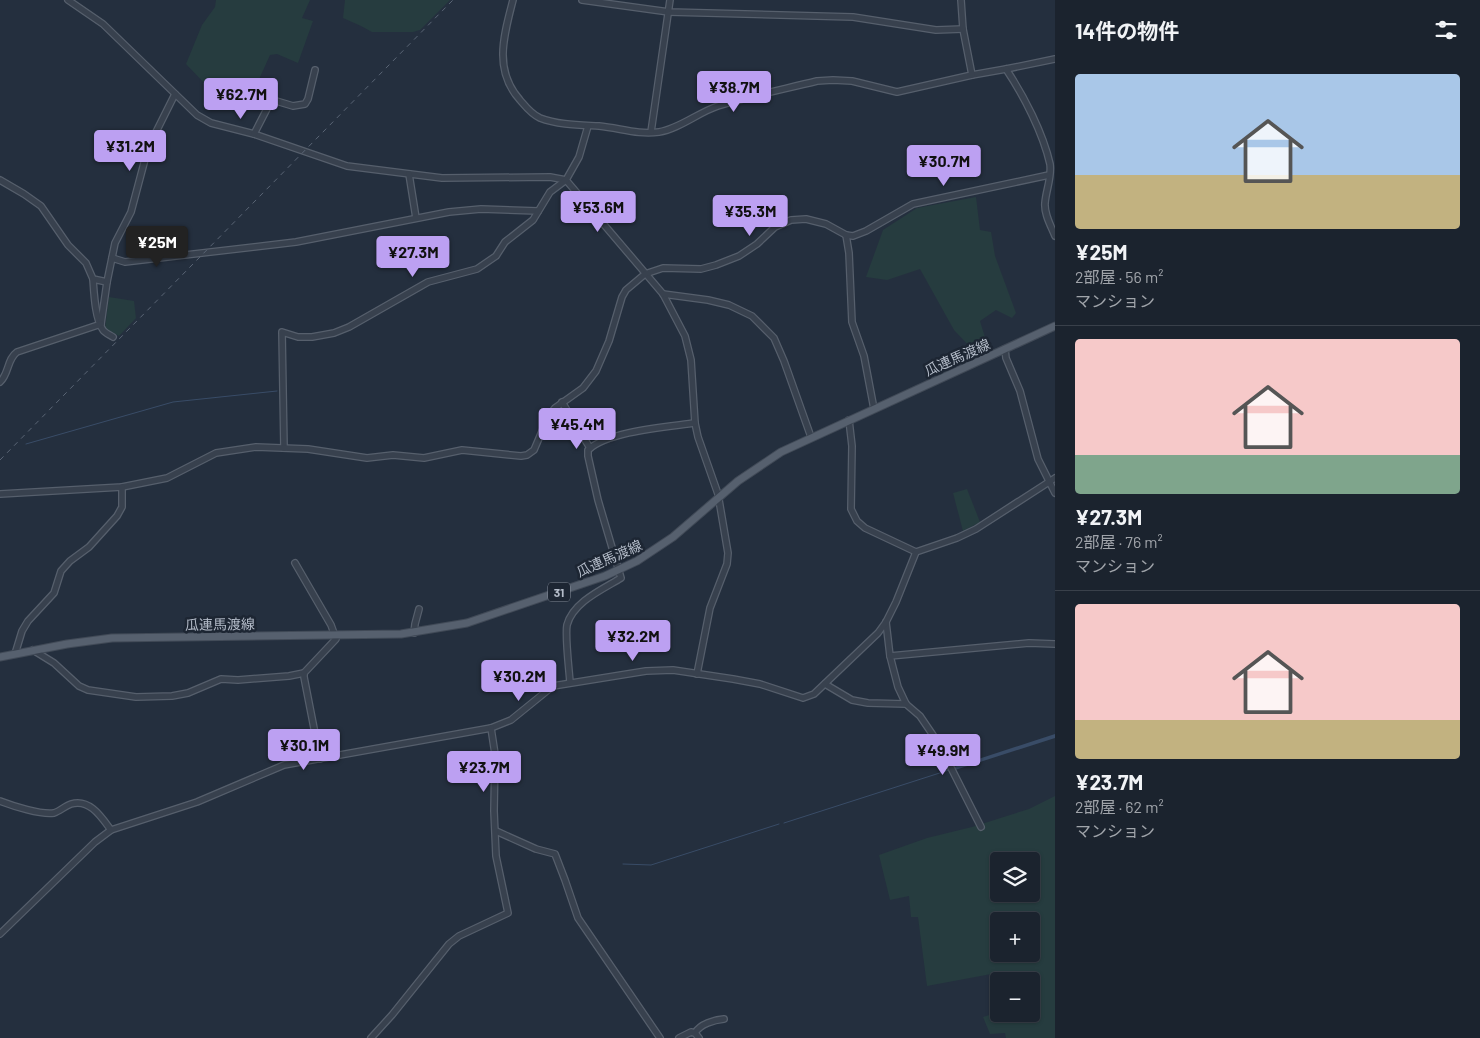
<!DOCTYPE html>
<html lang="ja">
<head>
<meta charset="utf-8">
<style>
	:root { --surface:#1b232e; --page:#282f3a; --text:#f1f3f6; --muted:#a0a4aa; --line:#39404a; --accent:#bca0f2 }
	body { margin:0; font-family:Barlow,"Noto Sans JP",sans-serif; background:var(--page); color:var(--text); height:100vh; display:flex; flex-direction:column; font-size:19px; white-space:nowrap }
	* { box-sizing:border-box; margin:0 }
	p { font-size:16px; color:var(--muted) }
	.icon { flex:none; width:28px; height:28px; fill:none; stroke:currentColor; stroke-width:2; stroke-linecap:round; stroke-linejoin:round }
	.map { position:relative; flex:1; overflow:hidden }
	.panel { display:flex; flex-direction:column; background:var(--surface); width:425px }
	.panel>* { flex:none }
	.tools { position:absolute; left:990px; top:852px; display:grid; gap:10px }
	.tools a { display:grid; place-items:center; width:50px; height:50px; border-radius:5px; background:var(--surface); box-shadow:0 1px 4px #0004,0 0 0 1px var(--line); font-size:25px }
	.price { position:absolute; translate:-50% -42px; padding:0 11px; border-radius:5px; background:var(--accent); color:#111; font-size:16px; line-height:32px; filter:drop-shadow(0 1px 2px #0008) }
	.price::after { content:''; position:absolute; left:50%; top:30px; width:15px; height:11px; margin-left:-8px; background:inherit; clip-path:polygon(0 0,100% 0,50% 100%) }
	.price.current { background:#222; color:#fff }
	ul { padding:0; list-style:none }
	li { display:grid; align-content:center; gap:10px; height:265px; padding:0 20px }
	li+li { border-top:1px solid var(--line) }
	li span { display:grid; place-items:center; height:155px; border-radius:5px; color:#555 }
	li>.icon { margin-inline-start:auto }
	span .icon { width:90px; height:90px; fill:#fffc; stroke-width:1 }
	li b { font-size:21px }
	h2 { display:flex; justify-content:space-between; align-items:center; height:60px; padding:0 20px; font-size:21px }
	main { display:flex; flex:1; min-height:0 }
	.map>svg:first-child { display:block }
	.green { fill:#263c3f; fill-rule:evenodd }
	.water { fill:#394c67 }
	.lines { fill:none; stroke-linecap:round; stroke-linejoin:round }
	.stream { stroke:#394c67; stroke-width:1 }
	.minor-casing { stroke:#565f6c; stroke-width:8 }
	.major-casing { stroke:#414a57; stroke-width:9 }
	.minor { stroke:#38414e; stroke-width:5.5 }
	.major { stroke:#56606e; stroke-width:7 }
	.rail { stroke:#5a6575; stroke-width:1; stroke-dasharray:5 5; stroke-linecap:butt }
	.labels { text-anchor:middle; dominant-baseline:central; stroke-width:5; stroke-linejoin:round; paint-order:stroke }
	.shield { fill:#1d2633; stroke:#878f9c; stroke-width:1 }
	.shield-label { font-size:12px; font-weight:bold; fill:#b4bcc9 }
	.street-label { font-size:14px; fill:#b4bcc9; stroke:#1d2633 }
</style>
</head>
<body>
<main>
<div class="map">
<svg width="1055" height="1038" viewBox="0 0 1055 1038">
	<rect width="100%" height="100%" fill="#242f3e"/>
	<g class="green">
		<path d="M 216,0 L 310,0 L 302,18 L 313,21 L 298,63 L 277,54 L 270,55 L 252,95 L 208,87 L 186,64 L 202,25 L 215,7 Z"/>
		<path d="M 345,0 L 450,0 L 420,30 L 413,32 L 372,32 L 361,26 L 343,18 Z"/>
		<path d="M 976,197 L 980,230 L 991,232 L 995,256 L 1016,313 L 1012,318 L 996,310 L 980,321 L 987,344 L 974,351 L 954,330 L 920,269 L 887,280 L 866,277 L 883,230 L 917,208 Z"/>
		<path d="M 109,297 L 134,301 L 136,318 L 119,336 L 105,328 Z"/>
		<path d="M 967,489 L 980,522 L 963,531 L 953,493 Z"/>
		<path d="M 1055,796 L 1055,1038 L 1006,1038 L 1005,1033 L 990,1034 L 983,1017 L 999,1012 L 999,1014 L 1031,1014 L 1031,981 L 1004,981 L 1002,972 L 927,986 L 918,917 L 911,917 L 909,896 L 890,900 L 879,855 L 927,838 L 972,827 L 1029,809 ZM 999,861 L 1031,861 L 1031,894 L 999,894 ZM 999,921 L 1031,921 L 1031,954 L 999,954 Z"/>
	</g>
	<path class="water" d="M 1055,734 L 1055,738 L 955,770 L 954,767 Z"/>
	<g class="lines">
		<g class="stream">
			<path d="M 26,444 L 173,402 L 277,391"/>
			<path d="M 784,823 L 949,770"/>
			<path d="M 623,864 L 651,865 L 779,824"/>
		</g>
		<defs>
			<g id="minor">
				<path d="M 68,0 L 103,24 L 197,115 L 211,123 L 254,134 L 347,166 L 442,178 L 550,177 L 566,180 L 663,294 L 685,336 L 691,360 L 695,423 L 698,437 L 718,494 L 728,553 L 727,564 L 710,608 L 697,674"/>
				<path d="M 513,0 C 504,35 493,70 520,100 C 526,107 531,114 540,118 C 558,125 580,125 599,126 C 620,128 638,135 659,132 C 679,129 699,112 718,106 C 750,96 785,89 817,81 L 833,80 L 852,81 L 897,92 L 972,75 L 1006,69 L 1055,59"/>
				<path d="M 582,0 L 669,12 L 853,17 L 936,30 L 963,29"/>
				<path d="M 961,0 L 963,29 L 972,75"/>
				<path d="M 1006,69 C 1024,96 1043,133 1050,164 C 1052,177 1046,190 1045,203 C 1044,214 1051,226 1055,236"/>
				<path d="M 651,132 L 670,0"/>
				<path d="M 254,134 L 270,103 L 273,100 L 293,106 L 305,104 L 308,99 L 315,70"/>
				<path d="M 409,174 L 416,218"/>
				<path d="M 0,180 L 24,194 L 41,206 L 68,245 L 86,263 L 93,279 L 107,282"/>
				<path d="M 846,235 L 849,253 L 852,322 L 864,356 L 874,409"/>
				<path d="M 112,258 L 125,262 L 296,242 L 449,212 L 481,209 L 538,211"/>
				<path d="M 93,279 C 94,293 95,319 103,330 C 105,333 110,335 113,337"/>
				<path d="M 663,294 L 708,300 L 729,305 L 752,316 L 774,338 L 784,361 L 811,437"/>
				<path d="M 101,324 L 107,282 L 115,243 L 131,212 L 148,148 L 175,94"/>
				<path d="M 1005,349 L 1006,358 L 1020,391 L 1038,459 L 1055,493"/>
				<path d="M 0,382 C 9,374 7,359 17,352 L 101,324"/>
				<path d="M 562,402 L 590,448"/>
				<path d="M 849,420 L 852,446 L 851,509 L 857,521 L 865,528 L 916,552"/>
				<path d="M 284,448 L 282,332 L 298,337 L 312,337 L 334,333 L 349,327 L 428,282 L 477,269 L 496,256 L 505,242 L 533,220 L 550,192 L 566,180 L 579,157 L 588,126"/>
				<path d="M 0,494 L 122,487 L 167,478 L 216,453 L 256,447 L 308,449 L 367,458 L 393,455 L 424,458 L 462,450 L 521,456 L 527,455 L 534,450 L 548,417 L 555,408 L 583,388 L 596,371 L 609,341 L 622,297 L 626,290 L 645,274 L 663,268 L 701,269 L 716,265 L 739,256 L 757,244 L 775,227 L 791,220 L 806,219 L 826,224 L 846,235 L 853,236 L 866,231 L 913,204 L 1049,175"/>
				<path d="M 886,622 L 890,656 L 898,687 L 906,704 L 920,716 L 939,744 L 981,827"/>
				<path d="M 414,633 L 415,624 L 419,609"/>
				<path d="M 33,650 L 54,663 L 79,686 L 88,690 L 136,697 L 172,696 L 188,693 L 221,679 L 238,680 L 289,676 L 304,673 L 336,639 L 331,625 L 295,563"/>
				<path d="M 15,654 L 22,631 L 28,621 L 54,593 L 61,571 L 70,561 L 89,547 L 117,516 L 122,507 L 122,487"/>
				<path d="M 890,656 L 1029,643 L 1055,644"/>
				<path d="M 304,673 L 304,677 L 320,759"/>
				<path d="M 570,682 C 569,669 565,636 567,625 C 573,602 603,589 621,578 L 598,500 L 588,456 L 588,450 C 608,431 667,427 695,423"/>
				<path d="M 825,684 L 852,700 L 868,703 L 906,704"/>
				<path d="M 0,801 C 13,806 41,815 54,813 C 60,811 65,806 71,804 C 90,798 102,818 111,830"/>
				<path d="M 496,831 L 536,849 L 555,854 L 565,880 L 578,918 L 660,1038"/>
				<path d="M 0,934 L 95,842 L 111,830 L 197,802 L 284,765 L 491,728 L 511,720 L 553,686 L 646,671 L 673,670 L 733,679 L 760,684 L 803,698 L 814,694 L 878,633 L 886,622 L 896,602 L 916,552 L 957,538 L 976,529 L 1055,478"/>
				<path d="M 695,1033 C 700,1024 714,1020 724,1019"/>
				<path d="M 371,1038 L 392,1015 L 449,944 L 459,936 L 508,913 L 496,856 L 494,811 L 495,754 L 491,728"/>
				<path d="M 679,1038 L 691,1032 L 695,1033 L 699,1038"/>
			</g>
			<path id="major" d="M 0,657 L 67,644 L 112,638 L 401,634 L 467,623 L 605,576 L 637,561 L 673,537 L 738,481 L 781,452 L 1055,326"/>
		</defs>
		<use href="#minor" class="minor-casing"/>
		<use href="#major" class="major-casing"/>
		<use href="#minor" class="minor"/>
		<use href="#major" class="major"/>
		<path class="rail" d="M 0,460 L 453,0"/>
	</g>
	<g class="labels">
		<rect class="shield" x="548" y="582.5" width="22" height="19" rx="4"/>
		<g class="shield-label">
			<text x="559" y="592">31</text>
		</g>
		<g class="street-label">
			<text transform="translate(957 357) rotate(-24)">瓜連馬渡線</text>
			<text transform="translate(609 558) rotate(-24)">瓜連馬渡線</text>
			<text transform="translate(220 624) rotate(-1)">瓜連馬渡線</text>
		</g>
	</g>
</svg>
<div class="tools">
<a><svg class="icon" aria-label="layers" viewBox="0 0 24 24"><path d="M12 4l9 5-9 5-9-5zM3 14l9 5 9-5"/></svg></a>
<a>+</a>
<a>−</a>
</div>
<b class="price" style="left:734px;top:113px">¥38.7M</b>
<b class="price" style="left:241px;top:120px">¥62.7M</b>
<b class="price" style="left:130px;top:172px">¥31.2M</b>
<b class="price" style="left:944px;top:187px">¥30.7M</b>
<b class="price" style="left:598px;top:233px">¥53.6M</b>
<b class="price" style="left:750px;top:237px">¥35.3M</b>
<b class="price current" style="left:157px;top:268px">¥25M</b>
<b class="price" style="left:413px;top:278px">¥27.3M</b>
<b class="price" style="left:577px;top:450px">¥45.4M</b>
<b class="price" style="left:633px;top:662px">¥32.2M</b>
<b class="price" style="left:519px;top:702px">¥30.2M</b>
<b class="price" style="left:304px;top:771px">¥30.1M</b>
<b class="price" style="left:943px;top:776px">¥49.9M</b>
<b class="price" style="left:484px;top:793px">¥23.7M</b>
</div>
<section class="panel">
<h2>14件の物件<svg class="icon" aria-label="filters" viewBox="0 0 24 24"><path d="M4 7h16M4 17h16"/><circle cx="9" cy="7" r="2"/><circle cx="15" cy="17" r="2"/></svg></h2>
<ul>
<li><span style="background:linear-gradient(#a9c7e8 65%,#c2b280 0)"><svg class="icon" aria-label="home" viewBox="0 0 24 24"><path d="M3 11l9-7 9 7M6 9v11h12V9"/></svg></span><div><b>¥25M</b><p>2部屋 · 56 m²</p><p>マンション</p></div></li>
<li><span style="background:linear-gradient(#f6c9c9 75%,#7fa58c 0)"><svg class="icon" aria-label="home" viewBox="0 0 24 24"><path d="M3 11l9-7 9 7M6 9v11h12V9"/></svg></span><div><b>¥27.3M</b><p>2部屋 · 76 m²</p><p>マンション</p></div></li>
<li><span style="background:linear-gradient(#f6c9c9 75%,#c2b280 0)"><svg class="icon" aria-label="home" viewBox="0 0 24 24"><path d="M3 11l9-7 9 7M6 9v11h12V9"/></svg></span><div><b>¥23.7M</b><p>2部屋 · 62 m²</p><p>マンション</p></div></li>
</ul>
</section>
</main>
</body>
</html>
